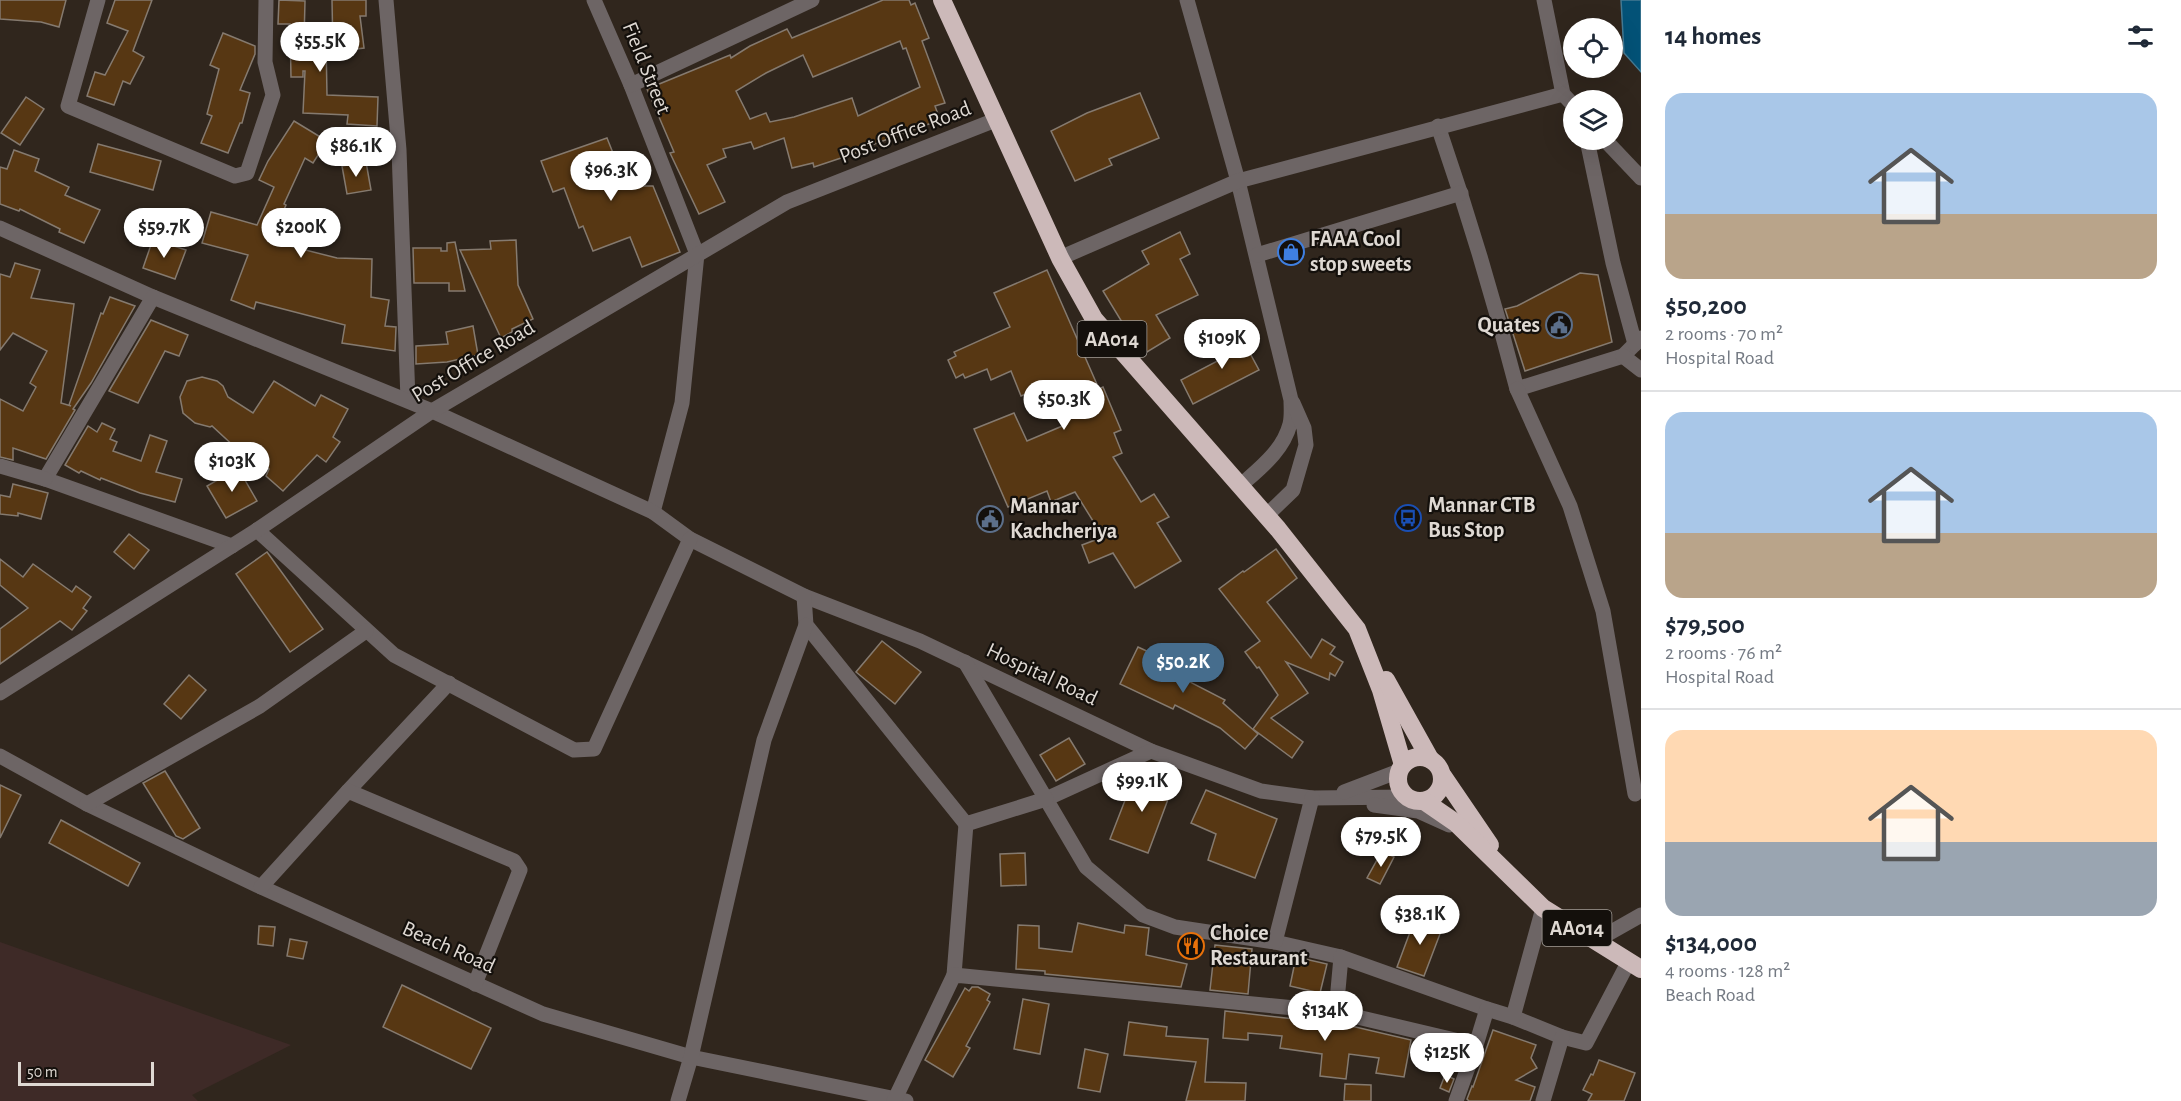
<!DOCTYPE html>
<html lang="en">
<head>
<meta charset="utf-8">
<style>
	:root { --surface:#fff; --page:#f2f2f3; --text:#1f2937; --muted:#747a83; --line:#e0e1e3; --accent:#466d8d }
	body { margin:0; font-family:"Alegreya Sans",sans-serif; background:var(--page); color:var(--text); height:100vh; display:flex; flex-direction:column; font-size:22px; white-space:nowrap }
	* { box-sizing:border-box; margin:0 }
	p { font-size:20px; color:var(--muted) }
	.icon { flex:none; width:33px; height:33px; fill:none; stroke:currentColor; stroke-width:2; stroke-linecap:round; stroke-linejoin:round }
	.map { position:relative; flex:1; overflow:hidden }
	.side { display:flex; flex-direction:column; background:var(--surface); width:540px }
	.side>* { flex:none }
	.fabs { position:absolute; left:1563px; top:18px; display:grid; gap:12px }
	.fabs a { display:grid; place-items:center; width:60px; height:60px; border-radius:50%; background:var(--surface); box-shadow:0 6px 24px #0002; font-size:30px }
	.scale { position:absolute; left:18px; bottom:15px; width:136px; box-sizing:border-box; padding-left:6px; border:3px solid #dfd9d3; border-top:0; font-size:16px; line-height:21px; white-space:nowrap; color:#dfd9d3; -webkit-text-stroke:4px #14100c; paint-order:stroke }
	.price { position:absolute; translate:-50% -51px; padding:0 14px; border-radius:21px; background:#fff; color:#222; font-size:20px; line-height:39px; filter:drop-shadow(0 2px 3px #0008) }
	.price::after { content:''; position:absolute; left:50%; top:36px; width:18px; height:14px; margin-left:-9px; background:inherit; clip-path:polygon(0 0,100% 0,50% 100%) }
	.price.on { background:var(--accent); color:#fff }
	ul { padding:0; list-style:none }
	li { display:grid; align-content:center; gap:12px; height:318px; padding:0 24px }
	li+li { border-top:2px solid var(--line) }
	li span { display:grid; place-items:center; height:186px; border-radius:18px; color:#555 }
	li>.icon { margin-inline-start:auto }
	span .icon { width:108px; height:108px; fill:#fffc; stroke-width:1 }
	li b { font-size:26px }
	h2 { display:flex; justify-content:space-between; align-items:center; height:72px; padding:0 24px; font-size:26px }
	main { display:flex; flex:1; min-height:0 }
	.map>svg:first-child { display:block }
	.industrial { fill:#3e2a27 }
	.water { fill:#035277; stroke:#457a93; stroke-width:1.5 }
	.building { fill:#573713; stroke:#857a6f; stroke-width:1.5; fill-rule:evenodd }
	.lines { fill:none; stroke-linecap:round; stroke-linejoin:round }
	.minor { stroke:#6d6565; stroke-width:15 }
	.highway { stroke:#ccb9b9; stroke-width:18 }
	.labels { text-anchor:middle; dominant-baseline:central; stroke-width:4.5; stroke-linejoin:round; paint-order:stroke }
	.shield { fill:#14100c; stroke:#a29d97; stroke-width:1.5 }
	.shield-label { font-size:21px; font-weight:bold; fill:#dfd9d3 }
	.street-label { font-size:22px; fill:#dfd9d3; stroke:#14100c }
	.poi-label { font-size:22px; font-weight:bold; fill:#dfd9d3; stroke:#14100c; text-anchor:start }
</style>
</head>
<body>
<main>
<div class="map">
<svg width="1641" height="1101" viewBox="0 0 1641 1101">
	<rect width="100%" height="100%" fill="#30261d"/>
	<path class="industrial" d="M 0,942 L 291,1045 L 192,1095 L 198,1101 L 0,1101 Z"/>
	<path class="water" d="M 1621,0 L 1641,0 L 1641,72 L 1624,53 Z"/>
	<g class="building">
		<path d="M 0,0 L 66,0 L 59,27 L 41,22 L 0,19 Z"/>
		<path d="M 115,0 L 152,0 L 133,51 L 144,57 L 130,84 L 123,81 L 114,105 L 87,96 L 95,72 L 105,75 L 128,31 L 107,23 Z"/>
		<path d="M 279,0 L 305,1 L 304,41 L 326,41 L 327,95 L 378,97 L 377,126 L 347,124 L 348,115 L 303,113 L 305,71 L 303,71 L 303,77 L 291,77 L 290,24 L 278,24 Z"/>
		<path d="M 332,0 L 366,0 L 366,16 L 360,16 L 364,48 L 333,52 Z"/>
		<path d="M 883,0 L 909,0 L 911,5 L 915,3 L 929,38 L 922,41 L 945,103 L 935,106 L 940,120 L 858,150 L 859,152 L 814,167 L 813,163 L 792,168 L 784,138 L 754,149 L 751,142 L 723,149 L 726,157 L 707,165 L 725,202 L 699,214 L 670,153 L 674,152 L 647,89 L 730,55 L 731,58 L 750,46 L 787,29 L 792,38 ZM 900,41 L 903,49 L 906,48 L 920,87 L 858,116 L 852,98 L 794,117 L 770,122 L 766,113 L 750,119 L 736,91 L 766,73 L 803,55 L 813,77 Z"/>
		<path d="M 223,33 L 255,46 L 255,54 L 240,90 L 250,93 L 242,123 L 240,123 L 228,153 L 201,143 L 212,116 L 207,114 L 219,69 L 210,65 Z"/>
		<path d="M 1140,93 L 1159,138 L 1109,159 L 1112,165 L 1075,181 L 1051,131 L 1087,113 Z"/>
		<path d="M 26,97 L 44,109 L 20,145 L 1,133 Z"/>
		<path d="M 294,121 L 327,141 L 313,163 L 305,158 L 284,204 L 286,205 L 270,241 L 337,258 L 372,259 L 371,297 L 389,300 L 385,326 L 396,327 L 395,351 L 342,343 L 345,325 L 256,302 L 254,309 L 231,300 L 248,255 L 202,243 L 211,212 L 257,225 L 274,187 L 259,180 L 268,161 Z"/>
		<path d="M 607,138 L 625,183 L 635,179 L 640,186 L 653,186 L 680,252 L 642,267 L 630,237 L 593,251 L 583,226 L 579,228 L 564,188 L 553,192 L 541,161 Z"/>
		<path d="M 98,144 L 161,161 L 153,190 L 90,172 Z"/>
		<path d="M 14,150 L 39,159 L 35,171 L 69,187 L 65,195 L 100,210 L 84,243 L 59,232 L 60,229 L 20,209 L 19,211 L 0,204 L 0,167 L 7,169 Z"/>
		<path d="M 366,162 L 371,190 L 347,194 L 342,166 Z"/>
		<path d="M 1180,232 L 1190,254 L 1180,259 L 1198,295 L 1156,315 L 1170,338 L 1142,355 L 1103,291 L 1149,264 L 1142,251 Z"/>
		<path d="M 153,239 L 186,250 L 175,279 L 143,268 Z"/>
		<path d="M 516,240 L 518,285 L 533,319 L 512,329 L 512,332 L 501,338 L 460,250 L 491,249 L 490,241 Z"/>
		<path d="M 455,242 L 465,291 L 449,291 L 449,283 L 414,283 L 413,248 L 441,248 L 441,251 L 447,251 L 447,243 Z"/>
		<path d="M 15,263 L 40,270 L 31,298 L 74,304 L 61,403 L 71,406 L 69,405 L 101,313 L 103,314 L 110,297 L 135,306 L 91,383 L 73,409 L 75,410 L 46,459 L 13,448 L 13,460 L 0,457 L 0,399 L 23,411 L 36,387 L 30,383 L 47,351 L 13,333 L 0,350 L 0,274 L 10,277 Z"/>
		<path d="M 1047,270 L 1099,389 L 1103,387 L 1121,430 L 1114,433 L 1122,453 L 1113,457 L 1141,502 L 1154,494 L 1169,517 L 1157,523 L 1181,561 L 1135,588 L 1113,553 L 1089,563 L 1082,545 L 1103,537 L 1075,492 L 1051,502 L 1047,491 L 1008,507 L 974,429 L 1014,413 L 1027,441 L 1067,424 L 1050,384 L 1021,396 L 1011,371 L 991,380 L 987,369 L 965,378 L 963,374 L 956,378 L 948,360 L 956,356 L 954,352 L 1010,327 L 994,293 Z"/>
		<path d="M 1580,273 L 1598,275 L 1612,342 L 1525,371 L 1505,309 L 1517,306 Z"/>
		<path d="M 151,320 L 188,335 L 179,356 L 165,351 L 138,403 L 109,391 Z"/>
		<path d="M 473,326 L 478,355 L 447,362 L 416,364 L 416,346 L 448,344 L 446,332 Z"/>
		<path d="M 1238,331 L 1259,370 L 1193,404 L 1181,380 L 1229,355 L 1221,339 Z"/>
		<path d="M 202,377 L 217,381 L 223,386 L 228,397 L 253,413 L 274,381 L 315,406 L 321,395 L 348,409 L 333,437 L 340,442 L 326,462 L 317,455 L 283,491 L 266,476 L 269,469 L 238,450 L 212,426 L 210,427 L 195,423 L 183,413 L 180,397 L 187,381 Z"/>
		<path d="M 102,423 L 115,429 L 110,439 L 117,442 L 113,451 L 141,461 L 150,435 L 167,441 L 156,472 L 182,479 L 175,502 L 140,493 L 101,478 L 100,480 L 81,471 L 79,473 L 65,465 L 88,426 L 97,432 Z"/>
		<path d="M 238,468 L 257,501 L 226,518 L 207,486 Z"/>
		<path d="M 13,484 L 48,493 L 41,519 L 18,513 L 18,516 L 0,514 L 0,495 L 10,497 Z"/>
		<path d="M 129,534 L 149,550 L 134,569 L 114,552 Z"/>
		<path d="M 1276,549 L 1297,578 L 1267,602 L 1311,658 L 1322,639 L 1335,647 L 1330,654 L 1343,662 L 1335,676 L 1330,673 L 1329,680 L 1286,662 L 1308,693 L 1271,718 L 1303,742 L 1292,758 L 1253,729 L 1278,695 L 1259,667 L 1257,668 L 1245,652 L 1260,641 L 1219,589 L 1243,571 L 1244,572 Z"/>
		<path d="M 267,552 L 323,629 L 290,652 L 236,574 Z"/>
		<path d="M 0,559 L 23,577 L 33,564 L 72,592 L 76,586 L 91,597 L 83,608 L 87,611 L 72,630 L 60,621 L 0,664 L 0,629 L 28,608 L 0,585 Z"/>
		<path d="M 882,641 L 921,672 L 895,704 L 856,672 Z"/>
		<path d="M 1138,647 L 1190,671 L 1186,680 L 1225,700 L 1223,703 L 1258,734 L 1245,749 L 1220,728 L 1175,705 L 1173,709 L 1120,684 Z"/>
		<path d="M 189,675 L 206,690 L 181,719 L 164,704 Z"/>
		<path d="M 1069,738 L 1085,764 L 1056,781 L 1040,755 Z"/>
		<path d="M 165,771 L 200,828 L 183,839 L 176,836 L 143,783 Z"/>
		<path d="M 1136,772 L 1173,786 L 1148,853 L 1110,839 Z"/>
		<path d="M 0,785 L 21,795 L 0,838 Z"/>
		<path d="M 1206,790 L 1277,819 L 1255,878 L 1208,860 L 1216,834 L 1191,823 Z"/>
		<path d="M 61,820 L 140,863 L 128,886 L 49,843 Z"/>
		<path d="M 1382,851 L 1394,857 L 1380,884 L 1367,878 Z"/>
		<path d="M 1025,853 L 1026,885 L 1001,886 L 1000,854 Z"/>
		<path d="M 1416,916 L 1443,926 L 1424,976 L 1397,967 Z"/>
		<path d="M 1078,923 L 1124,933 L 1125,925 L 1149,928 L 1146,955 L 1187,964 L 1181,987 L 1045,974 L 1045,971 L 1016,969 L 1018,925 L 1039,926 L 1039,948 L 1072,952 Z"/>
		<path d="M 259,926 L 275,927 L 273,946 L 258,944 Z"/>
		<path d="M 290,939 L 307,942 L 303,959 L 287,956 Z"/>
		<path d="M 1215,945 L 1252,949 L 1248,994 L 1210,990 Z"/>
		<path d="M 1296,957 L 1327,964 L 1320,993 L 1290,986 Z"/>
		<path d="M 402,985 L 491,1028 L 471,1069 L 383,1027 Z"/>
		<path d="M 972,987 L 978,987 L 990,994 L 987,1000 L 990,1002 L 966,1046 L 970,1048 L 953,1077 L 925,1060 L 965,988 L 969,991 Z"/>
		<path d="M 1023,999 L 1049,1004 L 1040,1054 L 1014,1049 Z"/>
		<path d="M 1225,1011 L 1347,1025 L 1411,1040 L 1404,1077 L 1376,1073 L 1379,1058 L 1349,1054 L 1346,1079 L 1320,1076 L 1322,1054 L 1280,1048 L 1282,1036 L 1248,1033 L 1248,1040 L 1223,1038 Z"/>
		<path d="M 1129,1022 L 1167,1027 L 1166,1036 L 1208,1039 L 1205,1082 L 1246,1083 L 1245,1101 L 1186,1101 L 1196,1062 L 1124,1055 Z"/>
		<path d="M 1493,1030 L 1536,1045 L 1531,1058 L 1537,1068 L 1516,1080 L 1535,1087 L 1530,1101 L 1469,1101 L 1467,1099 L 1472,1086 L 1473,1087 Z"/>
		<path d="M 1085,1049 L 1108,1054 L 1100,1092 L 1078,1088 Z"/>
		<path d="M 1599,1060 L 1635,1073 L 1624,1101 L 1588,1101 L 1592,1094 L 1583,1090 L 1591,1074 L 1593,1075 Z"/>
		<path d="M 1445,1075 L 1454,1079 L 1449,1092 L 1440,1088 Z"/>
		<path d="M 1345,1084 L 1371,1085 L 1371,1101 L 1344,1101 Z"/>
	</g>
	<g class="lines">
		<g class="minor">
			<path d="M 98,0 L 68,106 L 235,176 L 247,173 L 273,95 L 265,62 L 266,0"/>
			<path d="M 386,0 L 399,150 L 408,400"/>
			<path d="M 594,0 L 631,85 L 697,254 L 682,403 L 653,512"/>
			<path d="M 1187,0 L 1238,181 L 1291,400 C 1291,407 1292,416 1290,424 C 1283,451 1260,468 1240,486"/>
			<path d="M 1544,0 L 1563,94 L 1574,106"/>
			<path d="M 631,85 L 812,0"/>
			<path d="M 1438,126 C 1468,213 1494,300 1517,389 L 1623,356 L 1641,338"/>
			<path d="M 1587,140 L 1613,263 L 1635,344"/>
			<path d="M 1605,140 L 1641,178"/>
			<path d="M 0,228 L 153,297 L 432,411 L 653,512 L 690,539 L 804,596 L 920,641 L 1151,751 L 1261,791 L 1312,798 L 1408,797"/>
			<path d="M 1257,255 L 1461,193"/>
			<path d="M 1060,258 L 1238,181 L 1563,94"/>
			<path d="M 153,297 L 45,479 L 232,546"/>
			<path d="M 1623,356 L 1641,370"/>
			<path d="M 1517,389 L 1570,506 L 1603,611 L 1635,794"/>
			<path d="M 0,466 L 45,479"/>
			<path d="M 1266,516 L 1293,490 L 1306,445 L 1304,428 L 1293,403"/>
			<path d="M 257,530 L 394,655 L 574,750 L 594,749 L 690,539"/>
			<path d="M 804,596 L 806,625 L 966,824"/>
			<path d="M 0,693 L 257,530 L 432,411 L 787,202 L 998,119"/>
			<path d="M 1151,751 L 1046,799 L 1086,867 L 1143,915 L 1175,927 L 1275,942 L 1341,957"/>
			<path d="M 0,756 L 87,804 L 261,887 L 543,1014 L 691,1057 L 906,1101"/>
			<path d="M 348,791 L 449,683"/>
			<path d="M 1344,792 L 1399,771"/>
			<path d="M 87,804 L 260,706 L 366,631"/>
			<path d="M 1374,805 L 1418,811 L 1449,825"/>
			<path d="M 261,887 L 348,791 L 514,861 L 520,870 L 475,984"/>
			<path d="M 1597,940 L 1641,915"/>
			<path d="M 1275,942 L 1312,798"/>
			<path d="M 954,975 L 966,824 L 1046,799 L 965,662"/>
			<path d="M 1513,1017 L 1562,1037 L 1586,1043 L 1629,961"/>
			<path d="M 1476,1045 L 1336,1012 L 1341,957 L 1487,1009"/>
			<path d="M 678,1101 L 691,1057 L 764,740 L 806,625"/>
			<path d="M 894,1101 L 954,975 L 1336,1012"/>
			<path d="M 1456,1101 L 1476,1045 L 1487,1009 L 1513,1017 L 1543,908"/>
			<path d="M 1543,1101 L 1562,1037"/>
		</g>
		<g class="highway">
			<path d="M 942,0 L 1060,258 L 1094,319 L 1278,529 L 1357,629 L 1381,690 L 1403,765"/>
			<path d="M 1386,680 L 1430,759"/>
			<circle cx="1420" cy="779" r="22"/>
			<path d="M 1443,776 L 1490,845"/>
			<path d="M 1424,801 L 1456,823 L 1543,908 L 1641,969"/>
		</g>
	</g>
	<defs>
		<symbol id="shop-ring" viewBox="-11 -11 22 22"><circle r="9.5" fill="#14100c" stroke="#3f7fe0" stroke-width="1.5"/><path d="M-5-2.5h2.3a2.7 3.5 0 0 1 5.4 0H5L5.5 6h-11ZM-1.5-2.5h3a1.5 2.3 0 0 0-3 0Z" fill="#3f7fe0"/></symbol>
		<symbol id="civic-ring" viewBox="-11 -11 22 22"><circle r="9.5" fill="#14100c" stroke="#5c6f8a" stroke-width="1.5"/><path d="M-.6-6.5H3V-4.5H.6V-3L4-1V1h2V6H-6V1h2V-1L-.6-3ZM-1.2 2.5V6h2.4V2.5Z" fill="#5c6f8a"/></symbol>
		<symbol id="bus-ring" viewBox="-11 -11 22 22"><circle r="9.5" fill="#14100c" stroke="#1a4fb4" stroke-width="1.5"/><path d="M-5-6H5V4H4V6H2V4H-2V6H-4V4H-5ZM-3.5-4V0h7V-4ZM-3.5 1.2v1.5H-2V1.2ZM2 1.2v1.5H3.5V1.2Z" fill="#1a4fb4"/></symbol>
		<symbol id="restaurant-ring" viewBox="-11 -11 22 22"><circle r="9.5" fill="#14100c" stroke="#e8710a" stroke-width="1.5"/><path d="M-5-6h1v4h1v-4h1v4h1v-4h1v5L-1.5 .5V6h-2V.5L-5-1ZM5-6V6H3V1.5H1.5Q1.5-4 5-6Z" fill="#e8710a"/></symbol>
	</defs>
	<g fill-rule="evenodd">
		<use href="#shop-ring" x="1276" y="237" width="30" height="30"/>
		<use href="#civic-ring" x="1544" y="310" width="30" height="30"/>
		<use href="#bus-ring" x="1393" y="503" width="30" height="30"/>
		<use href="#civic-ring" x="975" y="504" width="30" height="30"/>
		<use href="#restaurant-ring" x="1176" y="931" width="30" height="30"/>
	</g>
	<g class="labels">
		<g class="shield">
			<rect x="1077.5" y="321" width="69" height="36" rx="4.5"/>
			<rect x="1542.5" y="910" width="69" height="36" rx="4.5"/>
		</g>
		<g class="shield-label">
			<text x="1112" y="339">AA014</text>
			<text x="1577" y="928">AA014</text>
		</g>
		<g class="street-label">
			<text transform="translate(647 68) rotate(68)">Field Street</text>
			<text transform="translate(905 132) rotate(-21)">Post Office Road</text>
			<text transform="translate(473 361) rotate(-31)">Post Office Road</text>
			<text transform="translate(1042 674) rotate(25)">Hospital Road</text>
			<text transform="translate(449 947) rotate(24)">Beach Road</text>
		</g>
		<g class="poi-label">
			<text x="1310" y="239">FAAA Cool<tspan x="1310" dy="25">stop sweets</tspan></text>
			<text x="1540" y="325" text-anchor="end">Quates</text>
			<text x="1428" y="505">Mannar CTB<tspan x="1428" dy="25">Bus Stop</tspan></text>
			<text x="1010" y="506">Mannar<tspan x="1010" dy="25">Kachcheriya</tspan></text>
			<text x="1210" y="933">Choice<tspan x="1210" dy="25">Restaurant</tspan></text>
		</g>
	</g>
</svg>
<div class="fabs">
<a><svg class="icon" aria-label="locate" viewBox="0 0 24 24"><circle cx="12" cy="12" r="6"/><path d="M12 2v4M12 18v4M2 12h4M18 12h4"/></svg></a>
<a><svg class="icon" aria-label="layers" viewBox="0 0 24 24"><path d="M12 4l9 5-9 5-9-5zM3 14l9 5 9-5"/></svg></a>
</div>
<div class="scale">50 m</div>
<b class="price" style="left:320px;top:73px">$55.5K</b>
<b class="price" style="left:356px;top:178px">$86.1K</b>
<b class="price" style="left:611px;top:202px">$96.3K</b>
<b class="price" style="left:164px;top:259px">$59.7K</b>
<b class="price" style="left:301px;top:259px">$200K</b>
<b class="price" style="left:1222px;top:370px">$109K</b>
<b class="price" style="left:1064px;top:431px">$50.3K</b>
<b class="price" style="left:232px;top:493px">$103K</b>
<b class="price on" style="left:1183px;top:694px">$50.2K</b>
<b class="price" style="left:1142px;top:813px">$99.1K</b>
<b class="price" style="left:1381px;top:868px">$79.5K</b>
<b class="price" style="left:1420px;top:946px">$38.1K</b>
<b class="price" style="left:1325px;top:1042px">$134K</b>
<b class="price" style="left:1447px;top:1084px">$125K</b>
</div>
<section class="side">
<h2>14 homes<svg class="icon" aria-label="filters" viewBox="0 0 24 24"><path d="M4 7h16M4 17h16"/><circle cx="9" cy="7" r="2"/><circle cx="15" cy="17" r="2"/></svg></h2>
<ul>
<li><span style="background:linear-gradient(#a9c7e8 65%,#b9a48a 0)"><svg class="icon" aria-label="home" viewBox="0 0 24 24"><path d="M3 11l9-7 9 7M6 9v11h12V9"/></svg></span><div><b>$50,200</b><p>2 rooms · 70 m²</p><p>Hospital Road</p></div></li>
<li><span style="background:linear-gradient(#a9c7e8 65%,#b9a48a 0)"><svg class="icon" aria-label="home" viewBox="0 0 24 24"><path d="M3 11l9-7 9 7M6 9v11h12V9"/></svg></span><div><b>$79,500</b><p>2 rooms · 76 m²</p><p>Hospital Road</p></div></li>
<li><span style="background:linear-gradient(#ffd9b3 60%,#9aa5b1 0)"><svg class="icon" aria-label="home" viewBox="0 0 24 24"><path d="M3 11l9-7 9 7M6 9v11h12V9"/></svg></span><div><b>$134,000</b><p>4 rooms · 128 m²</p><p>Beach Road</p></div></li>
</ul>
</section>
</main>
</body>
</html>
